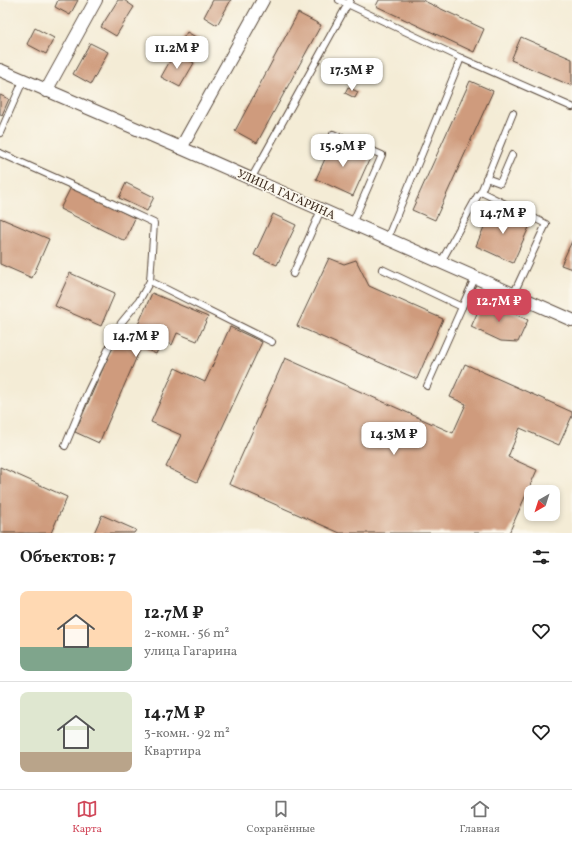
<!DOCTYPE html>
<html lang="ru">
<head>
<meta charset="utf-8">
<style>
	:root { --surface:#fff; --page:#f6f6f6; --text:#222; --muted:#767676; --line:#e0e0e0; --accent:#d1495b }
	body { margin:0; font-family:Vollkorn,serif; background:var(--page); color:var(--text); height:100vh; display:flex; flex-direction:column; font-size:15px; white-space:nowrap }
	* { box-sizing:border-box; margin:0 }
	p { font-size:13px; color:var(--muted) }
	.icon { flex:none; width:22px; height:22px; fill:none; stroke:currentColor; stroke-width:2; stroke-linecap:round; stroke-linejoin:round }
	.map { position:relative; height:533px; overflow:hidden }
	.drawer { display:flex; flex-direction:column; background:var(--surface); flex:1 }
	.drawer>* { flex:none }
	.needle { width:26px; rotate:219deg }
	.buttons { position:absolute; left:524px; top:485px; display:grid; gap:8px }
	.buttons a { display:grid; place-items:center; width:36px; height:36px; border-radius:8px; background:var(--surface); box-shadow:0 2px 6px #0003; font-size:20px }
	.price { position:absolute; translate:-50% -34px; padding:0 9px; border-radius:8px; background:#fff; color:#222; font-size:13px; line-height:26px; filter:drop-shadow(0 1px 2px #0008) }
	.price::after { content:''; position:absolute; left:50%; top:24px; width:12px; height:9px; margin-left:-6px; background:inherit; clip-path:polygon(0 0,100% 0,50% 100%) }
	.price.on { background:var(--accent); color:#fff }
	ul { padding:0; list-style:none }
	li { display:flex; align-items:center; gap:12px; height:100px; padding:0 20px }
	li+li { border-top:1px solid var(--line) }
	li span { display:grid; place-items:center; flex:none; width:112px; height:80px; border-radius:8px; color:#555 }
	li>.icon { margin-inline-start:auto }
	span .icon { width:48px; height:48px; fill:#fffc; stroke-width:1 }
	li b { font-size:17px }
	h2 { display:flex; justify-content:space-between; align-items:center; height:48px; padding:0 20px; font-size:17px }
	.dock { display:flex; justify-content:space-around; align-items:center; height:56px; border-top:1px solid var(--line); background:var(--surface); font-size:11px; color:var(--muted) }
	.dock a { display:grid; justify-items:center; gap:2px }
	.dock .on { color:var(--accent) }
	.map>svg:first-child { display:block }
	.building { fill:#cf9b7d }
	.lines { fill:none; stroke-linecap:round; stroke-linejoin:round }
	.lane-casing { stroke:#57473a; stroke-width:8 }
	.street-casing { stroke:#57473a; stroke-width:14 }
	.lane { stroke:#fff; stroke-width:6 }
	.street { stroke:#fff; stroke-width:12 }
	.labels { text-anchor:middle; dominant-baseline:central; stroke-width:3.5; stroke-linejoin:round; paint-order:stroke }
	.street-label { font-size:12px; fill:#3b2a1e; stroke:#fbf7ec }
</style>
</head>
<body>
<div class="map">
<svg width="572" height="533" viewBox="0 0 572 533">
	<rect width="100%" height="100%" fill="#fbf7ec"/>
	<filter id="ink" filterUnits="userSpaceOnUse"><feTurbulence type="fractalNoise" baseFrequency=".025" numOctaves="2"/><feDisplacementMap in="SourceGraphic" scale="8" xChannelSelector="R" yChannelSelector="G"/><feConvolveMatrix kernelMatrix="1 2 1 2 8 2 1 2 1" color-interpolation-filters="sRGB"/></filter>
	<filter id="wash" filterUnits="userSpaceOnUse"><feTurbulence type="fractalNoise" baseFrequency=".012" numOctaves="4" result="noise"/><feDisplacementMap in="SourceGraphic" scale="16" xChannelSelector="R" yChannelSelector="G"/><feGaussianBlur stdDeviation="0.9" result="paint"/><feColorMatrix in="noise" values="0 0 0 0 0 0 0 0 0 0 0 0 0 0 0 0 0 1.4 0 .05"/><feComposite in="paint" operator="in"/></filter>
	<g filter="url(#wash)">
		<rect width="100%" height="100%" fill="#f4ecd6"/>
		<g id="blocks">
			<g class="building">
				<path d="M 58,0 L 78,0 L 70,15 L 55,7 Z"/>
				<path d="M 118,0 L 124,0 L 134,7 L 116,36 L 101,27 Z"/>
				<path d="M 213,0 L 231,0 L 217,25 L 204,17 Z"/>
				<path d="M 379,0 L 422,0 L 484,29 L 474,52 L 376,6 Z"/>
				<path d="M 298,13 L 321,25 L 257,143 L 235,131 Z"/>
				<path d="M 35,28 L 54,38 L 46,54 L 27,44 Z"/>
				<path d="M 187,32 L 206,43 L 196,59 L 177,48 Z"/>
				<path d="M 521,37 L 572,59 L 572,86 L 511,60 Z"/>
				<path d="M 90,43 L 108,52 L 91,84 L 73,74 Z"/>
				<path d="M 175,52 L 194,63 L 180,87 L 161,77 Z"/>
				<path d="M 470,81 L 493,91 L 435,220 L 412,210 Z"/>
				<path d="M 348,87 L 358,92 L 355,98 L 345,93 Z"/>
				<path d="M 0,95 L 9,99 L 2,115 L 0,114 Z"/>
				<path d="M 333,141 L 370,158 L 353,196 L 316,179 Z"/>
				<path d="M 126,183 L 154,197 L 147,211 L 119,198 Z"/>
				<path d="M 71,187 L 135,218 L 125,241 L 60,209 Z"/>
				<path d="M 492,208 L 530,225 L 513,263 L 476,246 Z"/>
				<path d="M 273,214 L 296,225 L 277,265 L 254,255 Z"/>
				<path d="M 0,218 L 49,239 L 32,278 L 0,264 Z"/>
				<path d="M 572,241 L 572,269 L 561,265 Z"/>
				<path d="M 329,258 L 344,264 L 356,260 L 369,286 L 443,319 L 417,379 L 297,326 Z"/>
				<path d="M 70,273 L 115,293 L 101,326 L 55,306 Z"/>
				<path d="M 152,293 L 208,317 L 197,341 L 177,333 L 172,345 L 162,340 L 156,354 L 141,347 L 99,443 L 75,432 L 116,339 L 129,345 Z"/>
				<path d="M 483,300 L 528,320 L 518,342 L 501,341 L 471,327 Z"/>
				<path d="M 230,327 L 262,342 L 197,482 L 166,467 L 181,435 L 151,422 L 175,368 L 205,382 Z"/>
				<path d="M 285,358 L 453,433 L 466,404 L 450,397 L 465,364 L 572,412 L 572,416 L 559,445 L 520,428 L 508,457 L 537,470 L 509,533 L 340,533 L 229,484 Z"/>
				<path d="M 0,467 L 67,497 L 51,533 L 0,533 Z"/>
				<path d="M 102,515 L 136,530 L 134,533 L 94,533 Z"/>
			</g>
		</g>
	</g>
	<g filter="url(#ink)">
		<use href="#blocks" fill-opacity="0" stroke="#57473a" stroke-width="1"/>
		<g class="lines">
			<defs>
				<g id="lane">
					<path d="M 339,0 L 461,58 L 387,239"/>
					<path d="M 461,58 L 572,107"/>
					<path d="M 0,133 L 23,81"/>
					<path d="M 333,134 L 382,155 L 352,224"/>
					<path d="M 0,153 L 105,200 L 154,223 L 150,281 L 139,301 L 121,323 L 88,391 L 65,446"/>
					<path d="M 486,178 L 500,183 L 512,155"/>
					<path d="M 251,179 L 350,0"/>
					<path d="M 481,192 L 513,113"/>
					<path d="M 441,262 L 478,195 L 481,192 L 546,224 L 513,295"/>
					<path d="M 382,269 L 462,307 L 475,278"/>
					<path d="M 293,274 L 321,210"/>
					<path d="M 150,281 L 272,342"/>
					<path d="M 427,386 L 462,307"/>
				</g>
				<g id="street">
					<path d="M 0,70 L 181,148 L 572,320"/>
					<path d="M 46,91 L 96,0"/>
					<path d="M 181,148 L 263,0"/>
				</g>
			</defs>
			<use href="#lane" class="lane-casing"/>
			<use href="#street" class="street-casing"/>
			<use href="#lane" class="lane"/>
			<use href="#street" class="street"/>
		</g>
	</g>
	<g class="labels">
		<g class="street-label">
			<text transform="translate(286 195) rotate(24)">УЛИЦА ГАГАРИНА</text>
		</g>
	</g>
</svg>
<div class="buttons">
<a><svg class="needle" viewBox="-14 -14 28 28"><path d="M0-13l5 13h-10z" fill="#e53935"/><path d="M0 13l5-13h-10z" fill="#767676"/></svg></a>
</div>
<b class="price" style="left:177px;top:70px">11.2M ₽</b>
<b class="price" style="left:352px;top:92px">17.3M ₽</b>
<b class="price" style="left:343px;top:168px">15.9M ₽</b>
<b class="price" style="left:503px;top:235px">14.7M ₽</b>
<b class="price on" style="left:499px;top:323px">12.7M ₽</b>
<b class="price" style="left:136px;top:358px">14.7M ₽</b>
<b class="price" style="left:394px;top:456px">14.3M ₽</b>
</div>
<section class="drawer">
<h2>Объектов: 7<svg class="icon" aria-label="filters" viewBox="0 0 24 24"><path d="M4 7h16M4 17h16"/><circle cx="9" cy="7" r="2"/><circle cx="15" cy="17" r="2"/></svg></h2>
<ul>
<li><span style="background:linear-gradient(#ffd9b3 70%,#7fa58c 0)"><svg class="icon" aria-label="home" viewBox="0 0 24 24"><path d="M3 11l9-7 9 7M6 9v11h12V9"/></svg></span><div><b>12.7M ₽</b><p>2-комн. · 56 m²</p><p>улица Гагарина</p></div><svg class="icon" aria-label="heart" viewBox="0 0 24 24"><path d="M12 20l-8-8c-3-5 5-10 8-4 3-6 11-1 8 4z"/></svg></li>
<li><span style="background:linear-gradient(#dfe7d0 75%,#b9a48a 0)"><svg class="icon" aria-label="home" viewBox="0 0 24 24"><path d="M3 11l9-7 9 7M6 9v11h12V9"/></svg></span><div><b>14.7M ₽</b><p>3-комн. · 92 m²</p><p>Квартира</p></div><svg class="icon" aria-label="heart" viewBox="0 0 24 24"><path d="M12 20l-8-8c-3-5 5-10 8-4 3-6 11-1 8 4z"/></svg></li>
</ul>
</section>
<nav class="dock">
<a class="on"><svg class="icon" aria-label="map" viewBox="0 0 24 24"><path d="M3 6l6-2 6 2 6-2v14l-6 2-6-2-6 2zM9 4v14M15 6v14"/></svg>Карта</a>
<a><svg class="icon" aria-label="saved" viewBox="0 0 24 24"><path d="M7 4h10v16l-5-4-5 4z"/></svg>Сохранённые</a>
<a><svg class="icon" aria-label="home" viewBox="0 0 24 24"><path d="M3 11l9-7 9 7M6 9v11h12V9"/></svg>Главная</a>
</nav>
</body>
</html>
